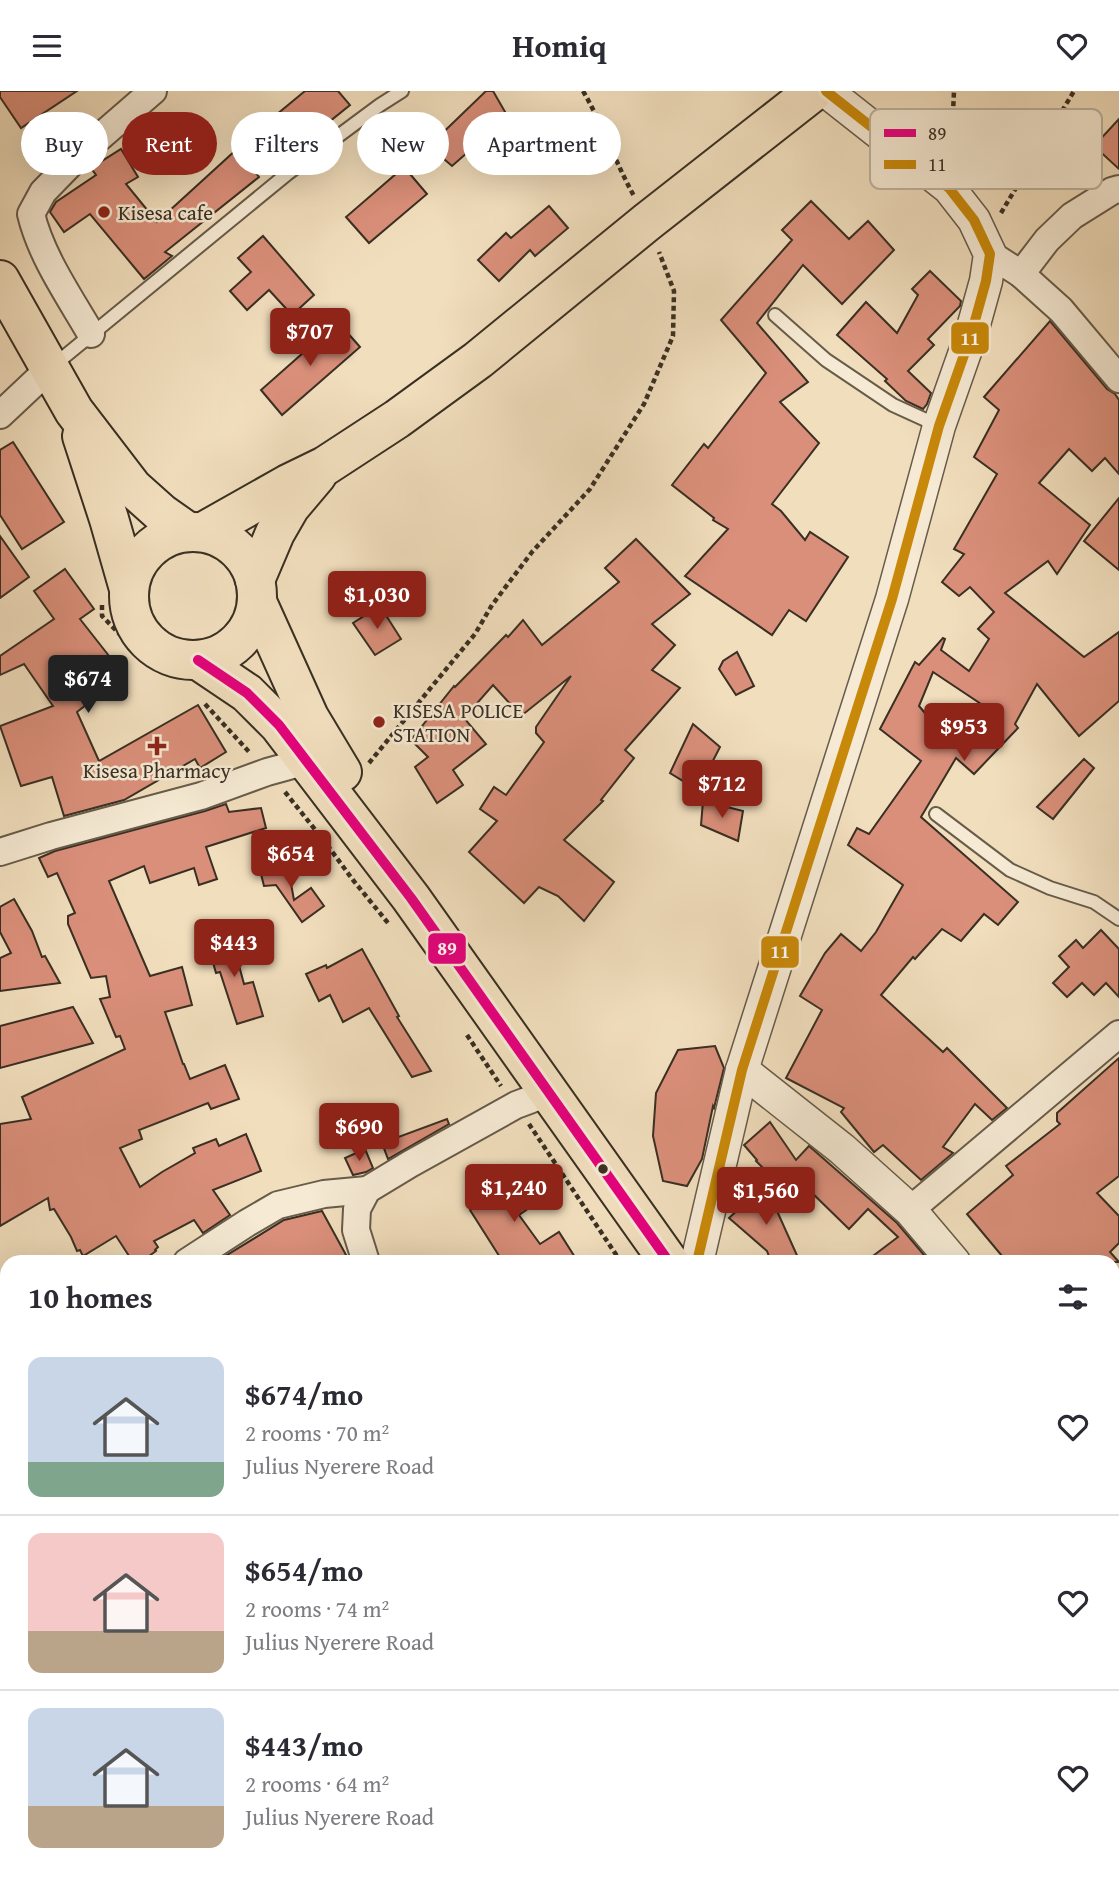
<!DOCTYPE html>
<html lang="en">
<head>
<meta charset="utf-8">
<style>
	:root { --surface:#fff; --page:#f2f2f3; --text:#2b2b33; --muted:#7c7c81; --line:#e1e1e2; --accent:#8f2418 }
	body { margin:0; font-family:"Gentium Book Plus",serif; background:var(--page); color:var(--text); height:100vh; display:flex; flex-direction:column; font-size:26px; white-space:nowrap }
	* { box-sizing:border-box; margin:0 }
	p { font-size:23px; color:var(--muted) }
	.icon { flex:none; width:38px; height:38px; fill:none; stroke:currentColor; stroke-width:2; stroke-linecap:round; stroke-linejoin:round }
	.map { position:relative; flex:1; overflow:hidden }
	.panel { position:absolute; left:0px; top:1164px; width:1120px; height:625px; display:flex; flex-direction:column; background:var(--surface); border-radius:21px 21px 0 0; box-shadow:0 7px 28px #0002 }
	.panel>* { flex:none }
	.top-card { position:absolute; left:21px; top:21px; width:700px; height:63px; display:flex; gap:14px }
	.price { position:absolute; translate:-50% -60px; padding:0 16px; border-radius:7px; background:var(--accent); color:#fff; font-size:23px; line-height:46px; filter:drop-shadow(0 2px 4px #0008) }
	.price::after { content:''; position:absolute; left:50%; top:42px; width:21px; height:16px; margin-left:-10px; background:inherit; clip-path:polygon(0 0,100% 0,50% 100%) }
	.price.current { background:#222; color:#fff }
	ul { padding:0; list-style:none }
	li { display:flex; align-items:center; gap:21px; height:175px; padding:0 28px }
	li+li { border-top:2px solid var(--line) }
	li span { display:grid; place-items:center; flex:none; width:196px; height:140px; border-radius:14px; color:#555 }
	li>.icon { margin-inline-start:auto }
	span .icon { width:84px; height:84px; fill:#fffc; stroke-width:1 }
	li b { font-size:30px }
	h2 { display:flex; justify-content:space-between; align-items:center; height:84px; padding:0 28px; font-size:30px }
	.pill { padding:0 24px; border-radius:32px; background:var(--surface); box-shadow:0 7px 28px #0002; font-size:24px; line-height:63px }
	.pill.current { background:var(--accent); color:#fff }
	header { display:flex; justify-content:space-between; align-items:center; height:91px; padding:0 28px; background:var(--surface); font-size:32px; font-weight:700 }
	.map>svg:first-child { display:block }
	.building { fill:#da8f7a; stroke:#392f23; stroke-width:2; fill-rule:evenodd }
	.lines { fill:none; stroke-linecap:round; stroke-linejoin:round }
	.service-casing { stroke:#675b4a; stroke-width:16 }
	.minor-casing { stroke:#675b4a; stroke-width:30 }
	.tertiary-casing { stroke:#675b4a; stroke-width:35 }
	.primary-casing { stroke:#392f23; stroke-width:42 }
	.trunk-casing { stroke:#392f23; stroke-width:42 }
	.path { stroke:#392f23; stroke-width:4.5; stroke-dasharray:5 3.5; stroke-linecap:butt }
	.service { stroke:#f6ead4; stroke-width:12 }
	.minor { stroke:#f6ead4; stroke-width:26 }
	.tertiary { stroke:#f6ead4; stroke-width:32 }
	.primary { stroke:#f1debd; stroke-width:38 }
	.trunk { stroke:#f1debd; stroke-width:38 }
	.bus-1-casing { stroke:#f6ead4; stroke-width:16 }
	.bus-2-casing { stroke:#f6ead4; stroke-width:16 }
	.bus-1 { stroke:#e5007d; stroke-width:10 }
	.bus-2 { stroke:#c88809; stroke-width:10 }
	.poi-dot { fill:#8f2418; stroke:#f6ead4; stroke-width:2.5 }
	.bus-dot { fill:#392f23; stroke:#f6ead4; stroke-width:2.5 }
	.labels { text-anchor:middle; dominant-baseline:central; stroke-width:5; stroke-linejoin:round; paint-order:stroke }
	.poi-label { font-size:21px; fill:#392f23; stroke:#f6ead4; text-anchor:start }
	.key { fill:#f6ead4; stroke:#bdb29f; stroke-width:2 }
	.key-label { font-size:19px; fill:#392f23 }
	.line-badge { stroke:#f6ead4; stroke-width:2.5 }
	.badge-label { font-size:19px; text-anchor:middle; font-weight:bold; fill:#fff }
</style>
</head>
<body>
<header><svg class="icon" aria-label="menu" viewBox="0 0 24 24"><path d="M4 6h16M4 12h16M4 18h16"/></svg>Homiq<svg class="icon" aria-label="heart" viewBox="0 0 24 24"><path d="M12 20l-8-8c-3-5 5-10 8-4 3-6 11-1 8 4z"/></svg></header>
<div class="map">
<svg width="1119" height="1787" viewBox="0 0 1119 1787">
	<rect width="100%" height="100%" fill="#f1debd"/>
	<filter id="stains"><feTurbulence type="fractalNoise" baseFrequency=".00286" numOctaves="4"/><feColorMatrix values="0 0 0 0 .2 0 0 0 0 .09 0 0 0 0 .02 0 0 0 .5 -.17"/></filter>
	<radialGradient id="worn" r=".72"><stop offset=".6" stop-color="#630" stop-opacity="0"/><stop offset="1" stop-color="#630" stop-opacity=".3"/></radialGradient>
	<g class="building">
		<path d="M 0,0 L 77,0 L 21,37 L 0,6 Z"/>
		<path d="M 305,0 L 338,0 L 350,14 L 288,64 L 264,34 Z"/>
		<path d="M 486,0 L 493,0 L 508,26 L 452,75 L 429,55 Z"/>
		<path d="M 1119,28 L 1119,78 L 1094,55 Z"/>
		<path d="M 121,58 L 138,86 L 126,93 L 157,131 L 237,58 L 259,86 L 165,161 L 172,165 L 144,188 L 90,123 L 64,141 L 50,121 L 56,111 L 96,84 L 91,77 Z"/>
		<path d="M 404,76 L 427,103 L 369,152 L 346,126 Z"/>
		<path d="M 811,110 L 849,148 L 868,130 L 894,159 L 842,213 L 803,174 L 757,232 L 808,291 L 780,311 L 819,352 L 772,413 L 781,420 L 805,449 L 810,441 L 848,466 L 806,530 L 789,519 L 772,544 L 685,485 L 728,438 L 713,429 L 714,427 L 672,394 L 704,353 L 708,357 L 766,282 L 721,229 L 792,149 L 782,139 Z"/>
		<path d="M 549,115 L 568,137 L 535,165 L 530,159 L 499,190 L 478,169 L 506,142 L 511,147 Z"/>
		<path d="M 263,145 L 314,204 L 292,224 L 269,199 L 247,219 L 230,200 L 251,181 L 238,167 Z"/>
		<path d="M 930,180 L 961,210 L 960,215 L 928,248 L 934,254 L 908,280 L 931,302 L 927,313 L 923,318 L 906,310 L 885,290 L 887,288 L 837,244 L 866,211 L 897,242 L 918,204 L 912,198 Z"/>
		<path d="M 1050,230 L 1107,298 L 1115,303 L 1119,309 L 1119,383 L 1105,367 L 1092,380 L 1069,358 L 1039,392 L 1090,434 L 1057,483 L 1048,470 L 1005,502 L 1084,566 L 1119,541 L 1119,610 L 1079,645 L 1037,593 L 1015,633 L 1018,637 L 974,683 L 956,667 L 921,726 L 1018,811 L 998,834 L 984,823 L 961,850 L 942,838 L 915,868 L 913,866 L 881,904 L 943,961 L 947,957 L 1007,1017 L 992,1029 L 975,1013 L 943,1056 L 953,1062 L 921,1089 L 883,1054 L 874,1061 L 841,1021 L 844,1017 L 786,987 L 822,919 L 800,905 L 825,862 L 841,843 L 861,860 L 876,841 L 903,794 L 848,754 L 857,737 L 869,743 L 921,670 L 880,638 L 915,571 L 919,574 L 943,547 L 945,548 L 941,559 L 969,580 L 989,548 L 978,538 L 994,521 L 970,496 L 959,505 L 942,491 L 964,463 L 954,458 L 997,383 L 974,366 L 999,319 L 984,306 ZM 933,581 L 984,615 L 952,654 L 919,615 Z"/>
		<path d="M 338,231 L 360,256 L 282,324 L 261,299 Z"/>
		<path d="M 13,351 L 64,431 L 22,458 L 0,424 L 0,359 Z"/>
		<path d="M 1119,407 L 1119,479 L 1084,450 Z"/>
		<path d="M 0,445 L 29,486 L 0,507 Z"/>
		<path d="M 636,448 L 690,503 L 652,533 L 675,554 L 652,579 L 680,597 L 625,659 L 634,667 L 601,709 L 603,710 L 564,749 L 614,791 L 584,830 L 558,805 L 539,796 L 524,812 L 469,761 L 497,730 L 480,718 L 494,696 L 506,704 L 544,651 L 536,642 L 536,636 L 571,585 L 521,625 L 493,594 L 464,627 L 486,653 L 453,679 L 463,694 L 437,712 L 415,676 L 428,666 L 411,649 L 454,595 L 455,596 L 506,544 L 508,546 L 523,529 L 542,554 L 619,491 L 605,477 Z"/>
		<path d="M 65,478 L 94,518 L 80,528 L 124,584 L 77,621 L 99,670 L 198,614 L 226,661 L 200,677 L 195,668 L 124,709 L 64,725 L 52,686 L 21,695 L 0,635 L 53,615 L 24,573 L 0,584 L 0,565 L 54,528 L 34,500 Z"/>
		<path d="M 380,515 L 401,548 L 375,564 L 353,532 Z"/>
		<path d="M 737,561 L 754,595 L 736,604 L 719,578 L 723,570 Z"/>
		<path d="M 693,633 L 720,656 L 698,699 L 670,682 Z"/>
		<path d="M 1084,668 L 1094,677 L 1053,728 L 1037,716 Z"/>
		<path d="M 703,710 L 743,720 L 738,750 L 701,734 Z"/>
		<path d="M 226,713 L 229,721 L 261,717 L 266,737 L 206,756 L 217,788 L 199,794 L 194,777 L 150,792 L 144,775 L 109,790 L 150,885 L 182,876 L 192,914 L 165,921 L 183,973 L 184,973 L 190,988 L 225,974 L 239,1008 L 211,1018 L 208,1012 L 139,1039 L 142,1048 L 120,1057 L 140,1096 L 162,1081 L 195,1062 L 193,1057 L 216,1048 L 219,1055 L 246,1043 L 261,1080 L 213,1099 L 230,1124 L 203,1142 L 194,1129 L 154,1150 L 158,1156 L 155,1159 L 156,1160 L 141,1171 L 133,1171 L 116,1145 L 83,1165 L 80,1159 L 77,1160 L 71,1146 L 54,1118 L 50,1119 L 48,1107 L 0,1135 L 0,1033 L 31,1028 L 22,1006 L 125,958 L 120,945 L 116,946 L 100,908 L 110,906 L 106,885 L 91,887 L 68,833 L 68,825 L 75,822 L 57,782 L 48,786 L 39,767 L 55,760 L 205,720 Z"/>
		<path d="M 287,771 L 294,809 L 311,797 L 324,815 L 302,831 L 276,794 L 264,795 L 259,775 Z"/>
		<path d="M 14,808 L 32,840 L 42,866 L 45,865 L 60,892 L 0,900 L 0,867 L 11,862 L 0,841 L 0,816 Z"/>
		<path d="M 1101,839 L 1119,858 L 1119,906 L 1106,892 L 1094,904 L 1082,892 L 1067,906 L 1053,892 L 1069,876 L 1059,865 L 1076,849 L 1083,857 Z"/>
		<path d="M 230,841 L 244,893 L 253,891 L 263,925 L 237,933 L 220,881 L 216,882 L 206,847 Z"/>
		<path d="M 362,858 L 399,925 L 397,926 L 431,980 L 412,986 L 369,917 L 343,931 L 330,904 L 319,910 L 306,883 L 326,874 L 327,877 Z"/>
		<path d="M 73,916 L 93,952 L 0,977 L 0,935 Z"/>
		<path d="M 715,955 L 724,977 L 714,1017 L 713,1015 L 702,1068 L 687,1095 L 663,1090 L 653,1045 L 656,1002 L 678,959 Z"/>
		<path d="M 1119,967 L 1119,1085 L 1097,1102 L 1119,1125 L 1119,1152 L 1110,1161 L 1119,1171 L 1007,1171 L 967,1123 L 1013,1084 L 1006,1075 L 1060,1033 L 1057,1030 L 1057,1022 Z"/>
		<path d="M 447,1028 L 449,1033 L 388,1068 L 382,1052 Z"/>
		<path d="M 770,1031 L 796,1069 L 809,1055 L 897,1132 L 930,1171 L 865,1171 L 898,1146 L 868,1118 L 849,1138 L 810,1100 L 798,1111 L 756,1070 L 757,1069 L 744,1054 Z"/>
		<path d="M 365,1058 L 373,1077 L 366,1081 L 353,1084 L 345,1067 Z"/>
		<path d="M 505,1074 L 532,1115 L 519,1124 L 540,1153 L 559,1141 L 578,1171 L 503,1171 L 470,1119 L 489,1107 L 478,1091 Z"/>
		<path d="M 766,1093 L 777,1120 L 800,1171 L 771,1171 L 767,1160 L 729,1127 Z"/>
		<path d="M 322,1120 L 346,1164 L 334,1171 L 221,1171 L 219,1169 L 284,1129 Z"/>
	</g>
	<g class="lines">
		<defs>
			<g id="service">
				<path d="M 775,224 L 826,269 L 893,314 L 939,335"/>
				<path d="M 53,275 L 287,83 L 380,14 L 402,0"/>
				<path d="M 936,723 L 1010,779 L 1050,797 L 1094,811 L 1119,828"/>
				<path d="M 1113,1752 L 1119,1747"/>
			</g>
			<g id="minor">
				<path d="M 990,163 L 1021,183 L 1061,219 L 1119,288"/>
				<path d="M 1021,183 L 1047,149 L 1072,125 L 1112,100 L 1119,98"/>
				<path d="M 91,243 C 69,205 41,165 31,123 L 43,101 L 78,65 L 153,0"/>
				<path d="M 0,324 L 50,277"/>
				<path d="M 0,761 L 51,745 L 201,705 L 267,681 L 307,670"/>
				<path d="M 910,1119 L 1119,943"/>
				<path d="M 187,1171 L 247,1132 L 278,1114 L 324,1103 L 367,1099"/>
				<path d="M 366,1171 L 356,1139 L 357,1118 L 367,1099 L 410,1073 L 516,1014 L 548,1002"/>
				<path d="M 0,1307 L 7,1303"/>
				<path d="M 0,1384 L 7,1397"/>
				<path d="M 0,1457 L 7,1454"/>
				<path d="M 291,1782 L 295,1787"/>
				<path d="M 594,1787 L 598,1782"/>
				<path d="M 1063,1787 L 1072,1782"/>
			</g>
			<g id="tertiary">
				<path d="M 742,979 L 842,1058 L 910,1119 L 954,1171"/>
				<path d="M 697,1171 L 742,979 L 892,508 L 939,335 L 971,244 L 986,190 L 990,163 L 974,129 L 949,97 L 826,0"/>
				<path d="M 1113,1338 L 1119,1343"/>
			</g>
			<g id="primary">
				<path d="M 203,441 L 288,393 L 325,375 L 397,328 L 478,269 L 647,131 L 814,0"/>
				<path d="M 255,489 L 275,442 L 290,416 L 317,384"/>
			</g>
			<g id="trunk">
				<path d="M 0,189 L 74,320 L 133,397 L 161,422 L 188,441"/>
				<path d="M 82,345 L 109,428 L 129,498"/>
				<circle cx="193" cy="505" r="64"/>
				<path d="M 257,511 L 309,626 L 342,681"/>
				<path d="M 198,569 L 247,602 L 279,634 L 411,807 L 669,1171"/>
				<path d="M 1096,1782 L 1100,1787"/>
			</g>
		</defs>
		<use href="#service" class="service-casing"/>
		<use href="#minor" class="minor-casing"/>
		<use href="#tertiary" class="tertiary-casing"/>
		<use href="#primary" class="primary-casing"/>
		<use href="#trunk" class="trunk-casing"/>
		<g class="path">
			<path d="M 583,0 C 603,34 615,71 634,105"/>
			<path d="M 951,66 L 954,0"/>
			<path d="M 1001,122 L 1074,0"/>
			<path d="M 102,514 L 102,525 L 135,559 L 170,582"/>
			<path d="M 205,613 L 251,663"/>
			<path d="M 369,672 L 475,543 L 492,514 L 532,461 L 590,398 L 644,313 L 673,245 L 674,200 L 659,161"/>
			<path d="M 285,701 L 325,751 L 353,789 L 388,832"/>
			<path d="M 467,944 L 501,995"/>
			<path d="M 529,1033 L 621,1171"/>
			<path d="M 19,1787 L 24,1782"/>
		</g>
		<use href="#service" class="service"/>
		<use href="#minor" class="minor"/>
		<use href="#tertiary" class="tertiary"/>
		<use href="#primary" class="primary"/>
		<use href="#trunk" class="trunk"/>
		<defs>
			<path id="bus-1" d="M 198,569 L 247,602 L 279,634 L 411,807 L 669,1171"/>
			<path id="bus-2" d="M 697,1171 L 742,979 L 892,508 L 939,335 L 971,244 L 986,190 L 990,163 L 974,129 L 949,97 L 826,0"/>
		</defs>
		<use href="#bus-1" class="bus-1-casing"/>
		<use href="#bus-2" class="bus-2-casing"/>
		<use href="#bus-1" class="bus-1"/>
		<use href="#bus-2" class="bus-2"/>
	</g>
	<g class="poi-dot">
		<circle cx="104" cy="121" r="7"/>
		<circle cx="379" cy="631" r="7"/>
		<path d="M153.5 644.5h7v7h7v7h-7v7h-7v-7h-7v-7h7z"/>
	</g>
	<circle class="bus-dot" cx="603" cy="1078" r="6"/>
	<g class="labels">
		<g class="poi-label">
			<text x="118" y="121">Kisesa cafe</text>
			<text x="393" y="619">KISESA POLICE<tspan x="393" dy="24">STATION</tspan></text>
			<text x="157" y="679" text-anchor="middle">Kisesa Pharmacy</text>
		</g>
	</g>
	<rect x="870" y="18" width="232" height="80" rx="10" class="key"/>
	<rect x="884" y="38" width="32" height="8" fill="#e5007d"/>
	<rect x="884" y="69" width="32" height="9" fill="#c88809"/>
	<g class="key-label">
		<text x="928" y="49">89</text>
		<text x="928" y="80">11</text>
	</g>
	<g class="line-badge">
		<rect x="950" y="230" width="40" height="34" rx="7" fill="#c88809"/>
		<rect x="427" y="841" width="40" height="33" rx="7" fill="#e5007d"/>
		<rect x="760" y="844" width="40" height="34" rx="7" fill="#c88809"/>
	</g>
	<g class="badge-label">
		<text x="970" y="254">11</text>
		<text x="447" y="864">89</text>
		<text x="780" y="867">11</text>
	</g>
	<rect width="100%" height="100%" filter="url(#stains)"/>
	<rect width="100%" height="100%" fill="url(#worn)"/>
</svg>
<b class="price" style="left:310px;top:277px">$707</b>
<b class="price" style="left:377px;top:540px">$1,030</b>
<b class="price current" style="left:88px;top:624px">$674</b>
<b class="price" style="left:964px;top:672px">$953</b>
<b class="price" style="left:722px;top:729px">$712</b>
<b class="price" style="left:291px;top:799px">$654</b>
<b class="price" style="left:234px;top:888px">$443</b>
<b class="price" style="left:359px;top:1072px">$690</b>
<b class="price" style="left:514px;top:1133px">$1,240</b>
<b class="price" style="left:766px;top:1136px">$1,560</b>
<div class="top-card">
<a class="pill">Buy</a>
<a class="pill current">Rent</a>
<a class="pill">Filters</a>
<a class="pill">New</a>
<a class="pill">Apartment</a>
</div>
<section class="panel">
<h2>10 homes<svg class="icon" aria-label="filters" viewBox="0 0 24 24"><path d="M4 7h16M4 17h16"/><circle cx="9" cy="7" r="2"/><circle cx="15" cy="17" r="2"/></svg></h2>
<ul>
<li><span style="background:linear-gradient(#c9d6e8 75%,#7fa58c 0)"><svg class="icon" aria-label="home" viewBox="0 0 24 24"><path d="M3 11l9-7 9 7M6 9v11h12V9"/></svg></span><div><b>$674/mo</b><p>2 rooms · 70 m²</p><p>Julius Nyerere Road</p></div><svg class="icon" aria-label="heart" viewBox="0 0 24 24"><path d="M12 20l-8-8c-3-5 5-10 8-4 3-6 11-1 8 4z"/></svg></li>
<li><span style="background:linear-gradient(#f6c9c9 70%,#b9a48a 0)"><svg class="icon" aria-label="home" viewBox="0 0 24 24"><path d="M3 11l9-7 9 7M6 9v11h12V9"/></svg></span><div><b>$654/mo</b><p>2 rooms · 74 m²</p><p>Julius Nyerere Road</p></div><svg class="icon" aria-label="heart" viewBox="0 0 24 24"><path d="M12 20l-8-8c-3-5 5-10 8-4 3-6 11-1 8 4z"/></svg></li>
<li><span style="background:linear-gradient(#c9d6e8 70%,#b9a48a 0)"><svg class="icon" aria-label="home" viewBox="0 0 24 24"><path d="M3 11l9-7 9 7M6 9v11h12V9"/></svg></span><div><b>$443/mo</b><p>2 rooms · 64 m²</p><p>Julius Nyerere Road</p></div><svg class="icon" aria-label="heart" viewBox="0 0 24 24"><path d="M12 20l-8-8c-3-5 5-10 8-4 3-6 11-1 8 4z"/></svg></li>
</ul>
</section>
</div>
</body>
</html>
